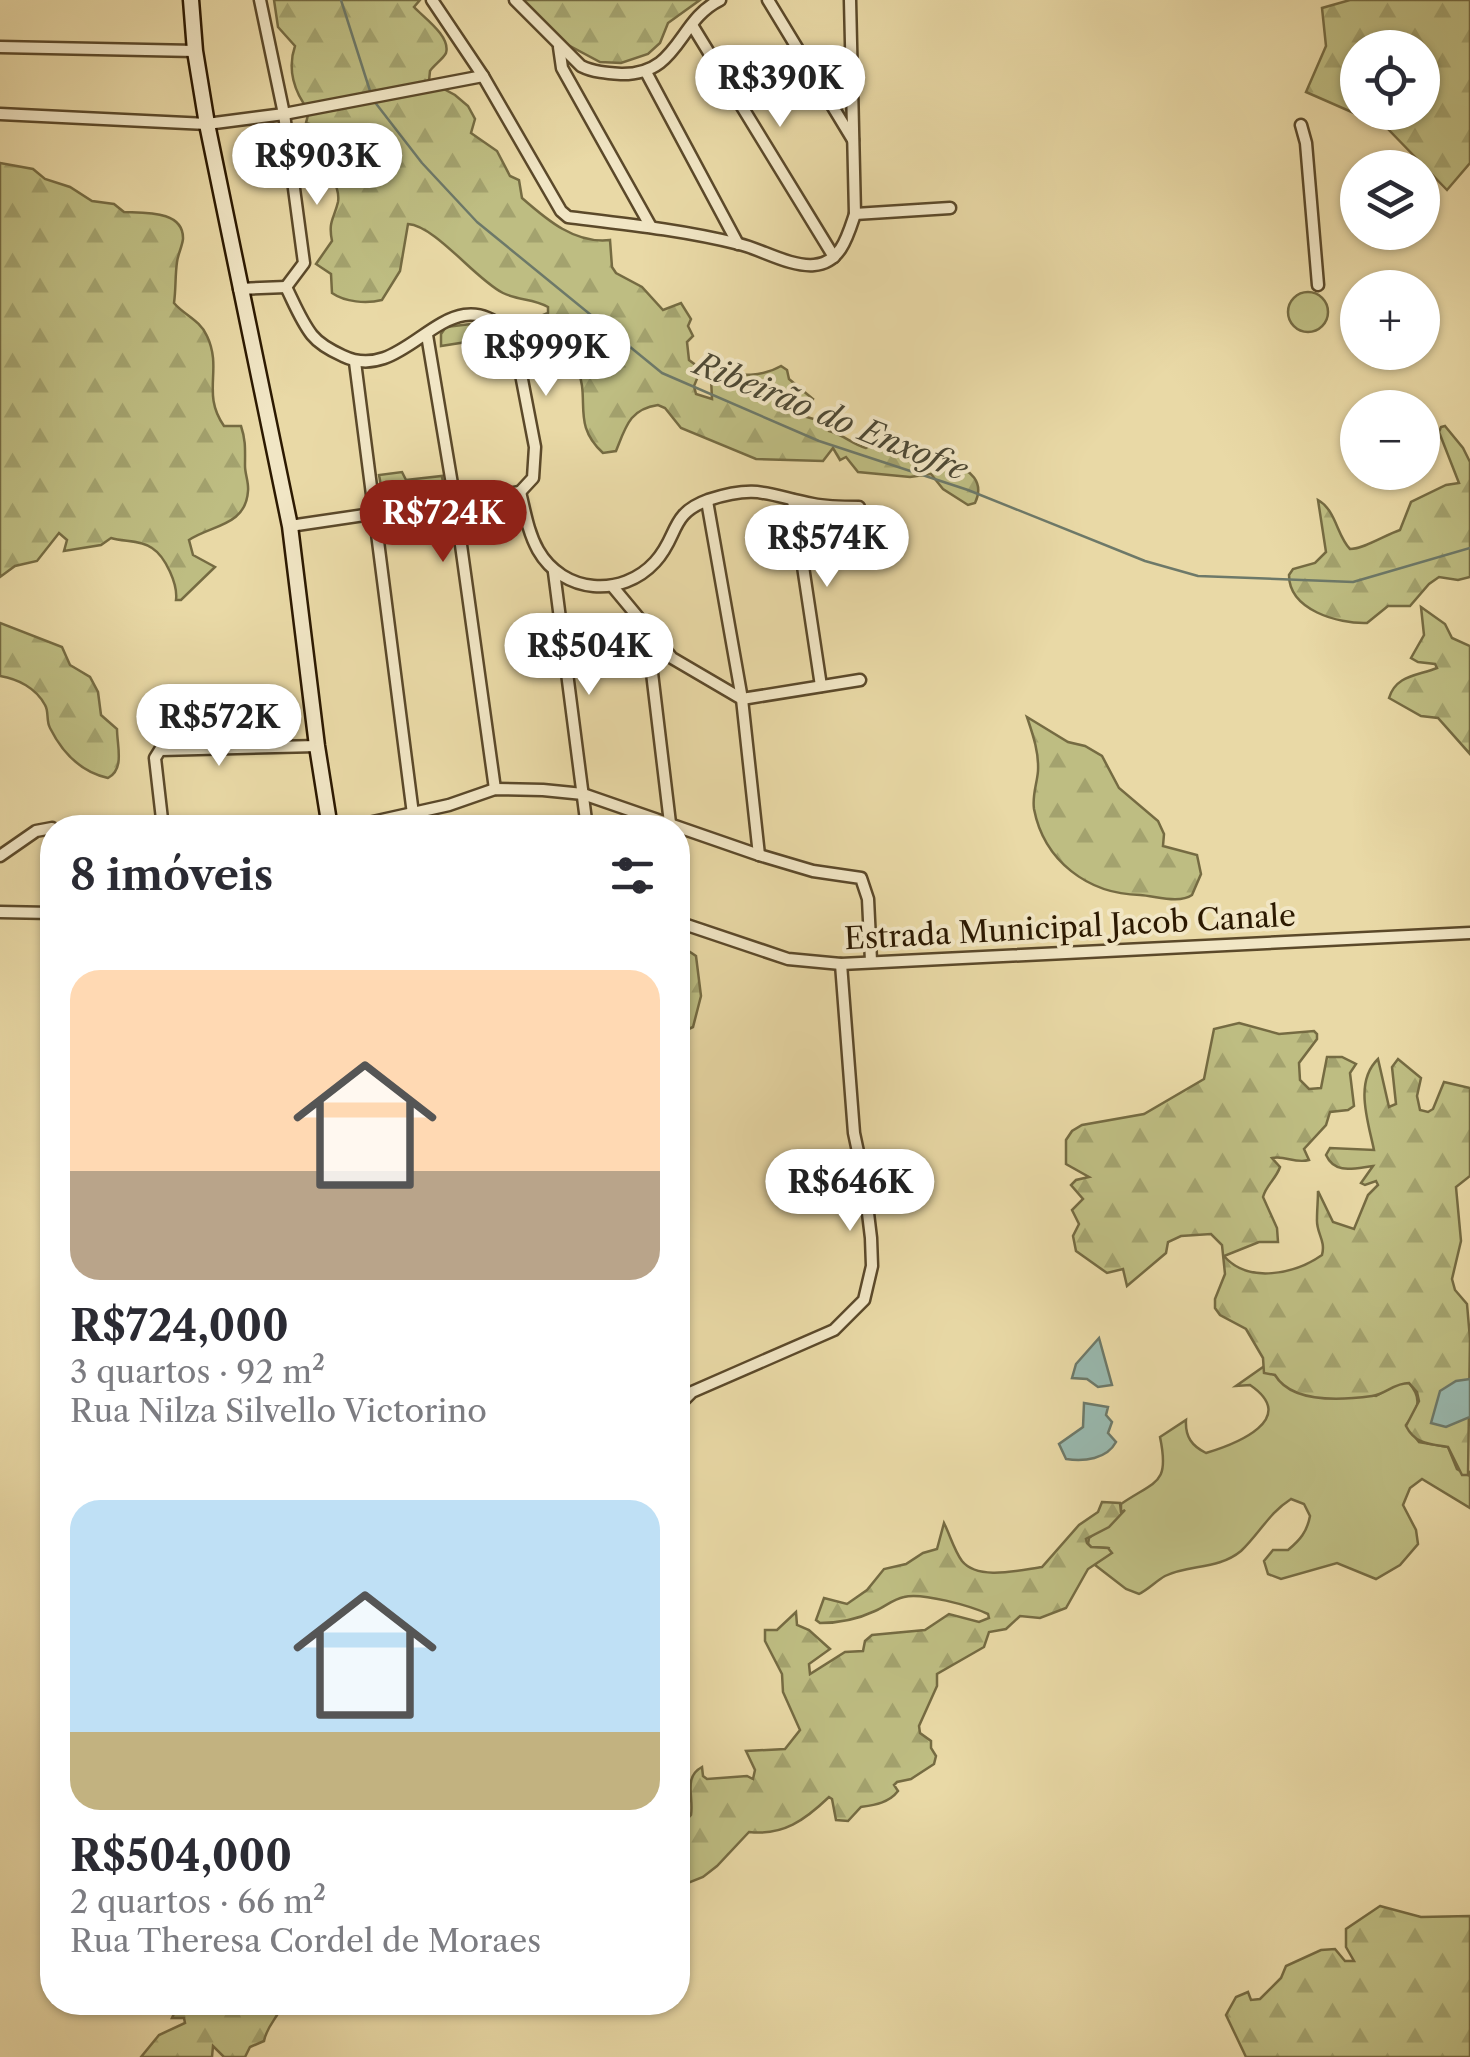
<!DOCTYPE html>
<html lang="pt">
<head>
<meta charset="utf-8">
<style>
	:root { --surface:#fff; --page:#f2f2f3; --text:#2b2b33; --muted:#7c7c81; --accent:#8f2418 }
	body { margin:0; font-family:"Libre Caslon Text",serif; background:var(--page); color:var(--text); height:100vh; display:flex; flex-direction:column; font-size:38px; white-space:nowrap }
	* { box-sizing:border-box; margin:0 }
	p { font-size:32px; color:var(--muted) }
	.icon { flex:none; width:55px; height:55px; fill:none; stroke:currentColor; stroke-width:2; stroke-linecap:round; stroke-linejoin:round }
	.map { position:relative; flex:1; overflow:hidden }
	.sheet { position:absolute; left:40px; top:815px; width:650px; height:1200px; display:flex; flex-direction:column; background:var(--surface); border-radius:40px; box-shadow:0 2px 8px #0004 }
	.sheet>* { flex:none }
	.fabs { position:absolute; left:1340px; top:30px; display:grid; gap:20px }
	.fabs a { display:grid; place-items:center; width:100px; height:100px; border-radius:50%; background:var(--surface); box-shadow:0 2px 8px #0004; font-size:50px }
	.price { position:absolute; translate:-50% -85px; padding:0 22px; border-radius:35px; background:#fff; color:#222; font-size:32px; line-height:65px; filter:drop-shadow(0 2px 5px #0008) }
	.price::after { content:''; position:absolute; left:50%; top:60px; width:30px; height:22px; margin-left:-15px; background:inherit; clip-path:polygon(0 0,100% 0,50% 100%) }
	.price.selected { background:var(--accent); color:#fff }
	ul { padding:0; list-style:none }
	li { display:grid; align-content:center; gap:20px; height:530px; padding:0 30px }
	li span { display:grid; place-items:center; height:310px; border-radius:30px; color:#555 }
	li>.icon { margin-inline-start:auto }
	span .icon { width:180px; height:180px; fill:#fffc; stroke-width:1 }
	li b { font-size:42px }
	h2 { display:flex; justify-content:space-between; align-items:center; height:120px; padding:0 30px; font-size:42px }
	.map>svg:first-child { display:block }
	.grass { fill:#bebd82; stroke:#756b42; stroke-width:2.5 }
	.forest { fill:url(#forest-firs); stroke:#756b42; stroke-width:2.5; fill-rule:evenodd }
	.water { fill:#99b9af; stroke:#6d7969; stroke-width:2.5 }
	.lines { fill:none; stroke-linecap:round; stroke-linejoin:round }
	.stream { stroke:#6d7969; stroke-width:2.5 }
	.street-casing { stroke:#5b492a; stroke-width:15 }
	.secondary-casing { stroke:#2c1901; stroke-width:19 }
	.street { stroke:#f1e6c5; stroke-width:10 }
	.secondary { stroke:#f1e6c5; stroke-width:14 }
	.labels { text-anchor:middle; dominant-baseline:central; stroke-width:8; stroke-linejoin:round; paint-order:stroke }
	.street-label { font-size:30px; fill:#2c1901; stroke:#f1e6c5 }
	.water-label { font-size:32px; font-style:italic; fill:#4d4935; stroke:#f1e6c5 }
</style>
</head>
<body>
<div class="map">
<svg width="1470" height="2057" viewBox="0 0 1470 2057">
	<defs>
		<pattern id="forest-firs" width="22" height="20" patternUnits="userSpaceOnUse" patternTransform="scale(2.5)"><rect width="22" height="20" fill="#bebd82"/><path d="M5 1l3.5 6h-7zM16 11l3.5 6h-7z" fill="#a3a26e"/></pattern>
	</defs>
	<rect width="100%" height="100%" fill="#e9d9a6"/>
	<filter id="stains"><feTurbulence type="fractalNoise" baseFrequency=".002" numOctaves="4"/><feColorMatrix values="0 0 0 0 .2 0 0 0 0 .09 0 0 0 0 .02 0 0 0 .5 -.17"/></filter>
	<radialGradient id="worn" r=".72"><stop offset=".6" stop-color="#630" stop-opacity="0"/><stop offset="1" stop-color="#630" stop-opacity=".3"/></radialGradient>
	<g class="grass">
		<circle cx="1308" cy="312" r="20"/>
		<path d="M 488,322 L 506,339 L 510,348 L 476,352 L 473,341 L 441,346 L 441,334 L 446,327 Z"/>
		<path d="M 402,472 L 406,480 L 442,476 L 443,483 L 435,492 L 388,498 L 382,491 L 379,475 Z"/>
		<path d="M 1263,1367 L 1275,1375 L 1376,1396 L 1399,1383 L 1409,1383 C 1423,1399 1418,1410 1406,1425 L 1419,1442 L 1448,1447 L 1457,1469 L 1468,1475 L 1470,1471 L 1470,1508 L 1422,1479 L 1410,1488 L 1403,1505 L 1416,1530 L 1418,1544 L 1400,1565 L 1376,1579 L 1337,1563 L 1281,1579 L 1268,1574 L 1264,1561 L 1273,1550 L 1288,1550 C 1300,1540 1307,1532 1310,1516 L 1304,1504 L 1291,1499 C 1269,1513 1259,1534 1241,1551 C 1218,1570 1189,1564 1165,1576 C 1156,1581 1149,1589 1139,1594 L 1126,1589 L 1095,1565 L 1108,1548 L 1091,1547 L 1088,1544 L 1089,1538 L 1121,1512 L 1121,1504 C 1156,1480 1170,1485 1160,1437 L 1186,1420 C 1185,1437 1192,1446 1206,1453 C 1236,1444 1300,1419 1250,1385 L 1236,1386 Z"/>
	</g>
	<g class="forest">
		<path d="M 274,0 L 420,0 L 414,7 C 423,17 451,36 446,53 C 444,58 433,66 430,71 L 429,81 L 455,95 L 468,106 L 475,119 L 471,133 L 497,151 L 510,176 L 519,180 L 522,198 C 547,220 575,244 610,240 L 612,267 L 616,273 L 642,287 L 663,310 L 681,303 L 691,319 L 688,326 L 693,336 L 687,342 L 689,360 L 701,369 L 694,386 L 696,394 L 712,399 L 711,378 L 720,369 C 738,378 764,376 781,366 L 787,370 L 789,379 L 813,399 L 803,416 L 828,423 L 829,431 C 844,435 852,444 866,448 L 871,445 L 873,433 L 878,432 L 887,438 L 886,446 L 893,452 C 917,454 995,461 975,503 L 968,505 L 943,489 L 931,474 L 910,477 L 858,472 L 846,457 L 840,460 L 833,448 L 823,461 L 756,459 L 681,428 L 665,408 L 658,405 C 630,409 626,426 616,451 L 603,453 C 571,424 591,400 577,367 L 535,323 L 536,318 L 548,313 L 548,307 C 533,298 519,301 503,293 C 475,279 436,226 408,224 L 400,271 L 382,300 C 366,304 345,302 332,293 L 331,274 L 316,264 L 332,241 C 328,221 334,219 338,202 C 341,184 323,164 313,150 L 323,128 L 306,123 L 309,111 C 294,92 287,69 295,46 L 278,27 Z"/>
		<path d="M 517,0 L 700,0 L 668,23 L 660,43 L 648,54 L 621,63 L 600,62 L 555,38 Z"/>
		<path d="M 1350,0 L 1470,0 L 1470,163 L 1447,190 L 1386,127 L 1306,92 L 1326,46 L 1322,8 ZM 1358,48 L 1422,48 L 1422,112 L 1358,112 Z"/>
		<path d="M 0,163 L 33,169 L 45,179 L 70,187 L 92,201 L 114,204 L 124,212 C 144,213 184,210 183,239 C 182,247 178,254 177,262 C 175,276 176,289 174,303 C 184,315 200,320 207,336 C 223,370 201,393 224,426 L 241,426 C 246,441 245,450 245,466 C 245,474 249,483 248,491 C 246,526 211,525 189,540 L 193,555 L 215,567 L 181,600 L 176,600 C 178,585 166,557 152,548 C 141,540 124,542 111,538 L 101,545 L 64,551 L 67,540 L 59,533 L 37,561 L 15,566 L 0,577 Z"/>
		<path d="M 1445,426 L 1463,448 L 1470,462 L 1470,577 L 1458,580 L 1439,577 L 1429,584 L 1410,606 L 1388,606 L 1367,623 C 1338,624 1289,610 1289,575 L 1293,569 L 1315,563 L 1326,552 L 1318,500 C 1336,510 1337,536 1350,549 C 1364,549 1385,535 1400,530 L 1411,502 L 1446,485 L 1459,483 L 1439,432 L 1441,427 Z"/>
		<path d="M 1421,607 L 1445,624 L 1452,638 L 1470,646 L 1470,754 L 1438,718 L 1421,716 L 1389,698 C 1396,675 1417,676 1437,668 L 1435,664 L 1418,662 L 1411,658 L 1424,635 Z"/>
		<path d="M 0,623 L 62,647 L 70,665 L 90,677 L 98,692 L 101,715 L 117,729 C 117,746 125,769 108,778 C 81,772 62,752 50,728 C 46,721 49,711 45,705 C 36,688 18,679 0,676 Z"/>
		<path d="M 1027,717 L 1068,742 L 1085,746 L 1102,756 L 1119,788 L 1158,821 L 1164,834 L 1163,846 L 1197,855 L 1201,874 L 1192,895 C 1179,904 1156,896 1140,895 C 1088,894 1044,861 1034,809 C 1032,795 1037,784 1038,771 C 1039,752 1033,735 1027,717 Z"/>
		<path d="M 678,944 L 696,956 L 701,996 L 693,1027 L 678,1034 Z"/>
		<path d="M 1239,1023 L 1279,1034 L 1314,1031 L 1317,1034 L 1317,1039 L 1299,1063 L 1300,1080 L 1309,1089 L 1321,1088 L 1327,1057 L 1342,1057 L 1356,1064 L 1350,1073 L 1354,1106 L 1348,1110 L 1330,1112 L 1326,1125 L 1304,1149 L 1309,1160 C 1295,1164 1285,1155 1272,1158 L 1280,1167 C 1276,1179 1266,1185 1263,1197 L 1277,1228 L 1278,1242 L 1259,1242 L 1224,1256 C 1248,1284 1295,1274 1322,1255 C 1326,1240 1316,1233 1317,1219 C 1317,1209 1318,1202 1318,1191 L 1333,1222 L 1354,1229 L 1368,1195 L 1378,1185 L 1376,1181 L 1365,1185 L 1361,1183 L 1373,1166 C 1355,1168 1335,1175 1326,1155 L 1330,1148 L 1374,1150 C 1368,1121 1354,1082 1378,1059 L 1389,1107 L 1396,1104 L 1392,1067 L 1398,1059 L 1421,1078 L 1417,1096 L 1420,1110 L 1428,1112 L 1433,1109 L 1444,1082 L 1470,1088 L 1470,1176 L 1456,1187 L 1461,1241 L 1452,1279 L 1455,1290 L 1467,1304 L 1470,1339 L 1468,1475 L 1462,1475 L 1448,1447 C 1429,1444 1415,1444 1406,1426 L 1419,1401 L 1417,1392 L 1409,1383 C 1394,1383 1386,1394 1372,1396 C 1343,1400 1292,1404 1275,1375 L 1264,1373 L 1263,1358 L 1246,1329 L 1220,1315 L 1215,1308 L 1215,1299 L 1225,1274 L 1222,1245 L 1211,1234 L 1181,1236 L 1168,1242 L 1166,1253 L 1127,1286 L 1123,1269 L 1107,1273 L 1076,1251 L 1073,1236 L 1079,1224 L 1072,1210 L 1083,1199 L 1071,1185 L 1076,1180 L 1089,1177 L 1066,1164 L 1066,1140 L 1072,1131 L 1082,1125 L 1144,1114 L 1204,1079 L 1214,1029 Z"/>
		<path d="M 1102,1502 L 1120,1503 L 1121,1512 L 1125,1510 L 1109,1527 L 1086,1539 L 1087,1543 L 1091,1547 L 1108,1548 L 1112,1553 L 1088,1569 L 1066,1608 L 1040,1618 L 1020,1616 L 1006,1629 L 989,1632 L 984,1647 L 937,1674 L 937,1686 L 919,1726 L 920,1733 L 931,1741 L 931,1748 L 936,1756 L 934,1764 L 911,1779 L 897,1782 L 894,1785 L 898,1791 C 889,1803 874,1805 861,1807 L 848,1821 L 836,1820 L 832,1799 L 829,1797 C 805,1820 783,1836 749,1832 L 717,1866 L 703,1877 L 678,1887 L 678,1829 L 691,1815 C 694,1797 683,1777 702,1767 L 703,1776 L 707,1779 L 747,1776 L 753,1779 L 755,1770 L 746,1751 L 785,1749 L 800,1730 L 783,1692 L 782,1674 L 765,1641 L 765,1630 L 777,1630 L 796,1612 L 797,1625 L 809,1630 L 830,1649 L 809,1664 L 810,1674 L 845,1652 L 863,1651 L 865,1641 L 872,1635 L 925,1630 L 949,1614 L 979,1622 L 989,1618 L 988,1614 C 971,1606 921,1592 904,1597 C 893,1599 885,1607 875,1611 C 858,1619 838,1623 820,1623 L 816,1620 L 824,1598 L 847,1604 L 867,1590 L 884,1569 L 906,1564 L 923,1553 L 937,1549 L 944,1523 C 950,1535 954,1550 962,1561 C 978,1581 1020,1570 1042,1567 L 1079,1525 L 1098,1512 Z"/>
		<path d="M 1380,1906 L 1421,1917 L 1470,1916 L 1470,2057 L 1246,2057 L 1226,2015 L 1236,1997 L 1248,1992 L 1251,2000 L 1260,1999 L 1281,1978 L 1286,1966 L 1321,1950 L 1335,1949 L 1345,1961 L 1354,1961 L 1346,1947 L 1346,1929 Z"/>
		<path d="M 179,2003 L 179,2002 L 283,2003 C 278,2018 267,2025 264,2041 L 250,2047 L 245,2057 L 224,2057 L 213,2046 L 212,2057 L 141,2057 L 159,2035 L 185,2023 L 184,2018 L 172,2018 Z"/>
	</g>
	<g class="water">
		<path d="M 1099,1338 L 1112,1385 L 1098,1387 L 1087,1379 L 1072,1378 L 1076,1364 Z"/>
		<path d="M 1470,1379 L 1470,1417 L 1446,1427 L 1431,1423 L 1440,1391 L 1456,1381 Z"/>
		<path d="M 1084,1403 L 1108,1407 L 1106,1415 L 1112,1422 L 1108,1433 L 1116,1442 C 1107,1459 1084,1462 1066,1459 L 1059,1444 L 1083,1427 Z"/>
	</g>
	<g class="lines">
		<g class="stream">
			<path d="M 341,0 L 371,94"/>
			<path d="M 374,101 L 422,163 L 477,222 L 662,373 L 819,441 L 968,490 L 1145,561 L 1198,576 L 1353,582 L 1470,548"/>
		</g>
		<defs>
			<g id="street">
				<path d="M 260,0 L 284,114 L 304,263 L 286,287"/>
				<path d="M 432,0 L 483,76 L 561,211 L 568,217 C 625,224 683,230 739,244 C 761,249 790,267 814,265 C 841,263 848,235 855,214 L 850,0"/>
				<path d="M 515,0 L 581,66 C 593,72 607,73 621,74 C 680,75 677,21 720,0"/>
				<path d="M 768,0 L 853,140"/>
				<path d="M 692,25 L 834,257"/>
				<path d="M 0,47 L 195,51"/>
				<path d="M 559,47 L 562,68 L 651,227"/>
				<path d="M 646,72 L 738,244"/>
				<path d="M 0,114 L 207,124 L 284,114 L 483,76"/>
				<path d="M 1301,125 L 1306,143 L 1318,285"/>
				<path d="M 855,214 L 950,208"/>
				<path d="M 286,287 C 294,303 301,321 312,335 C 320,345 332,351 343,356 C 409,388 448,265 514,338 L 535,447 L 533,478 L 520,492"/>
				<path d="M 239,289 L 286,287"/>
				<path d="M 427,335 L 455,502 L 495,789"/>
				<path d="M 355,362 L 413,814"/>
				<path d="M 520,492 C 525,512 528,532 538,550 C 563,594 622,598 655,562 C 679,536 669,514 708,500 C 758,484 767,495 813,504 C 828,507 844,507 859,507"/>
				<path d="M 793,500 L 821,686"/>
				<path d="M 707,501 L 742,699 L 759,855"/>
				<path d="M 290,526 L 520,492"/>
				<path d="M 554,572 L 587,828"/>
				<path d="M 613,587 L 672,658 L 742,699 L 860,680"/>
				<path d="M 647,631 L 670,823"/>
				<path d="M 163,828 L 155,758 L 160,750 L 317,746"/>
				<path d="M 346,828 L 449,805 L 495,789 L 543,790 L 583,794 L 759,855 L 813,871 L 861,878 L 868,899 L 871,961"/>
				<path d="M 0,856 L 36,831 L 52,828"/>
				<path d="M 0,912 L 52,913"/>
				<path d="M 678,922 L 788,959 L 841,964 L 1470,933"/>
				<path d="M 678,1406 L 692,1392 L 834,1330 L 864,1300 L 872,1266 L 871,1238 L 864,1180 L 854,1133 L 841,964"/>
			</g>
			<path id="secondary" d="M 191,0 L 195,51 L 207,124 L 290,526 L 317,746 L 330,828"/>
		</defs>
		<use href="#street" class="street-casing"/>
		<use href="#secondary" class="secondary-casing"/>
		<use href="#street" class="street"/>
		<use href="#secondary" class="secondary"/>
	</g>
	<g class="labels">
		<g class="street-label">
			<text transform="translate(1070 927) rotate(-3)">Estrada Municipal Jacob Canale</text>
		</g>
		<g class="water-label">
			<text transform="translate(831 416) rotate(22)">Ribeirão do Enxofre</text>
		</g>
	</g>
	<rect width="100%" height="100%" filter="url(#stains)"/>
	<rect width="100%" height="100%" fill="url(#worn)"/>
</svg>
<div class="fabs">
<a><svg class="icon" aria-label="locate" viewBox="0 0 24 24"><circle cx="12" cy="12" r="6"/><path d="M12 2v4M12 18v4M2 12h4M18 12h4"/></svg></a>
<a><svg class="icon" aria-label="layers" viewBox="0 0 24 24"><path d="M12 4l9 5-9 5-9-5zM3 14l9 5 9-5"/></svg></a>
<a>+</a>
<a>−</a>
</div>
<b class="price" style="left:780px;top:130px">R$390K</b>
<b class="price" style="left:317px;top:208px">R$903K</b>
<b class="price" style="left:546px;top:399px">R$999K</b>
<b class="price selected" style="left:443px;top:565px">R$724K</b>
<b class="price" style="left:827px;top:590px">R$574K</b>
<b class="price" style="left:589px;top:698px">R$504K</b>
<b class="price" style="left:219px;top:769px">R$572K</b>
<b class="price" style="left:850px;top:1234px">R$646K</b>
<section class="sheet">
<h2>8 imóveis<svg class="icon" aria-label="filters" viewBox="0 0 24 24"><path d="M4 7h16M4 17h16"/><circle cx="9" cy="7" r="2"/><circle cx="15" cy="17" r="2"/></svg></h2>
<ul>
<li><span style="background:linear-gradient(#ffd9b3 65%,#b9a48a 0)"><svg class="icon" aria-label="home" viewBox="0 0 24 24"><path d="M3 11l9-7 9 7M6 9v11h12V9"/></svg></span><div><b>R$724,000</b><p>3 quartos · 92 m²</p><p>Rua Nilza Silvello Victorino</p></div></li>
<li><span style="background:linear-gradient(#bfe0f5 75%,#c2b280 0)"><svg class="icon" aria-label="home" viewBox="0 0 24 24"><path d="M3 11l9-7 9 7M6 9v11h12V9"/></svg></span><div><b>R$504,000</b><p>2 quartos · 66 m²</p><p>Rua Theresa Cordel de Moraes</p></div></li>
</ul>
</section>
</div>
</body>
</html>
